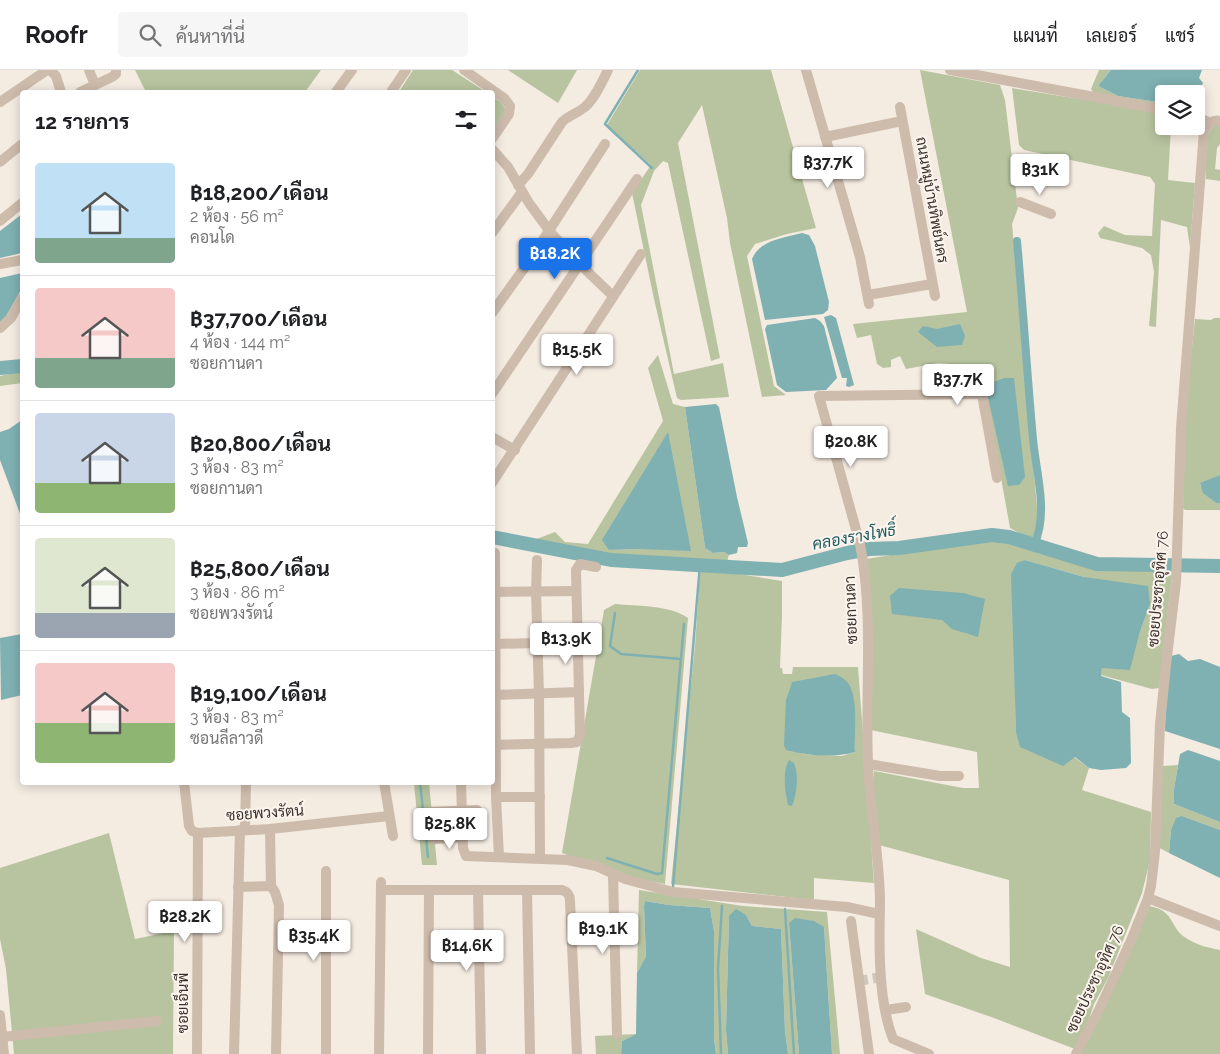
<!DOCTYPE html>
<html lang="th">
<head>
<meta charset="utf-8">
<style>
	:root { --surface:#fff; --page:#f6f6f6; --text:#202124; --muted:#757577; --line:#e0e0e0; --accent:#1a73e8 }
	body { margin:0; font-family:Raleway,Sarabun,sans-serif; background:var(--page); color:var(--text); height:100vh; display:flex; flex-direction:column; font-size:19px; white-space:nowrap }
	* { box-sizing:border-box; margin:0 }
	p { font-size:16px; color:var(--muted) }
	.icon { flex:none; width:28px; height:28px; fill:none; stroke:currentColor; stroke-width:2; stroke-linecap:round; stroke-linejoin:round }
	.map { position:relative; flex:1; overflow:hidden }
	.drawer { position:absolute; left:20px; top:20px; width:475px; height:695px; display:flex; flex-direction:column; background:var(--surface); border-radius:5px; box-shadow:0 2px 12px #0003 }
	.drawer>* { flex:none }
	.controls { position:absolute; left:1155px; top:15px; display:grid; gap:10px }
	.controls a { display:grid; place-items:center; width:50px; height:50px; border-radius:5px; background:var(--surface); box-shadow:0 2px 12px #0003; font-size:25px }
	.price { position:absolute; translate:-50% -42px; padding:0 11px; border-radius:5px; background:#fff; color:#222; font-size:16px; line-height:32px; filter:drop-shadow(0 1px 2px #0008) }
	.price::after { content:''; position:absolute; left:50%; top:30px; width:15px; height:11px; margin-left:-8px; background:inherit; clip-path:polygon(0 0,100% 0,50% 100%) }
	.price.on { background:var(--accent); color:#fff }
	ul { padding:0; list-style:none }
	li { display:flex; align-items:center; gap:15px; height:125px; padding:0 15px }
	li+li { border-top:1px solid var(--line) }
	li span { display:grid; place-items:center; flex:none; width:140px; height:100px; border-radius:5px; color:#555 }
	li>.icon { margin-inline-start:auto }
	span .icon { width:60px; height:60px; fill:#fffc; stroke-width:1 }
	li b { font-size:21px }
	h2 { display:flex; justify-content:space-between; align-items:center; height:60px; padding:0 15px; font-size:21px }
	header { display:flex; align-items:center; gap:30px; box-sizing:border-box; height:70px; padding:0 25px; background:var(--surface); border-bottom:1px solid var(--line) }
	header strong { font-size:24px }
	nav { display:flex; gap:28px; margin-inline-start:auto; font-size:18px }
	.search { width:350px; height:45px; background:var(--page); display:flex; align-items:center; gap:12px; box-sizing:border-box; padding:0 18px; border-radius:5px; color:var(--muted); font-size:19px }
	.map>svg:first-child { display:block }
	.green { fill:#b8c4a0; fill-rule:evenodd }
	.water { fill:#7fb0b2 }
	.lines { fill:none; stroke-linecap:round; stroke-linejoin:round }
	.stream { stroke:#7fb0b2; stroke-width:2.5 }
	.canal { stroke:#7fb0b2; stroke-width:8 }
	.river { stroke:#7fb0b2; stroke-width:14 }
	.minor-tunnel { stroke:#cfc6bd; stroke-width:10; stroke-dasharray:10 5; stroke-linecap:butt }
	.minor { stroke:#cdbbac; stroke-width:10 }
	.labels { text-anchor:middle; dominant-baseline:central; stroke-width:4; stroke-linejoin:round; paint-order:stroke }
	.street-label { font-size:15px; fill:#3b302b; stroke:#fbf5ee }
	.water-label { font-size:16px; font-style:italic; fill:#1f5a5e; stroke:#fbf5ee }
</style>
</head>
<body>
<header>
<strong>Roofr</strong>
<div class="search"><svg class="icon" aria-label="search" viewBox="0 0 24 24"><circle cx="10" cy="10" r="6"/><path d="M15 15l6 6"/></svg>ค้นหาที่นี่</div>
<nav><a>แผนที่</a><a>เลเยอร์</a><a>แชร์</a></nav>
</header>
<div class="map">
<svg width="1220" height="984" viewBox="0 0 1220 984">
	<rect width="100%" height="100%" fill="#f4ebe1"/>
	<g class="green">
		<path d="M 135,0 L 321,0 L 305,22 L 146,22 Z"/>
		<path d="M 413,0 L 452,0 L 486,22 L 399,22 Z"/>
		<path d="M 508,0 L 577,0 L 558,33 Z"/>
		<path d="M 640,0 L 771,0 L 816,158 L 787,164 L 755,174 L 747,186 L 774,316 L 786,325 L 762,327 L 730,173 L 727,148 L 702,35 L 678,73 L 720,288 L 711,291 L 668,93 L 663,91 L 654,101 L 641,135 L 674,304 L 723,293 L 729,327 L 681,330 L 677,328 L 654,229 L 632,123 L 651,95 L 607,55 Z"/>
		<path d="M 920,0 L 1000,15 L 1005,30 L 1018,138 L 1012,154 L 1038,448 L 1036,466 L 1030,469 L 1010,458 L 993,363 L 979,318 L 976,296 L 938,293 L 906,299 L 900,286 L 891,290 L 891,297 L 883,298 L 877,294 L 871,265 L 857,268 L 853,254 L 967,242 Z"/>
		<path d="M 1099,0 L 1111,0 L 1098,16 L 1118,26 L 1164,33 L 1164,37 L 1094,23 L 1091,19 Z"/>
		<path d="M 1012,18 L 1141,39 L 1164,45 L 1164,56 L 1171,56 L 1168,110 L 1195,113 L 1190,178 L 1187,157 L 1161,150 L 1156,257 L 1149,256 L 1154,202 L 1151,185 L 1142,178 L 1100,168 L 1098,163 L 1104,156 L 1125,165 L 1152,166 L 1155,114 L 1150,107 L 1024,80 L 1019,75 Z"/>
		<path d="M 493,27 L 501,32 L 506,40 L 493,59 Z"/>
		<path d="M 1216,55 L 1220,55 L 1220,74 L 1217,78 L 1215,99 L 1220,100 L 1220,111 L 1206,109 C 1207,95 1202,61 1216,55 Z"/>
		<path d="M 1214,248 L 1220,248 L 1220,405 L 1200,414 L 1204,423 L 1216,433 L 1220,433 L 1220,440 L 1185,440 L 1183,438 L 1186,334 L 1195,249 L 1211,250 Z"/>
		<path d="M 658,285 L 673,334 L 685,337 L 705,478 L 713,483 L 724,482 L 729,485 L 727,491 L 611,486 L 534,470 L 555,462 L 565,472 L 588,474 L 663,351 L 648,298 ZM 668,362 L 640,479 L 609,480 Z"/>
		<path d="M 14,303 L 22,303 L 22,313 L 0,316 L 0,306 Z"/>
		<path d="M 991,469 L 1095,498 L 1171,499 L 1171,513 L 1159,618 L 1152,619 L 1101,605 L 1102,597 L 1139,565 L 1150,534 L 1084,507 L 1025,490 L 1014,565 L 1016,662 L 1074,687 L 1089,698 L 1082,720 L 1151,742 L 1150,790 L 1142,823 L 1108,908 L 1094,934 L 1089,949 L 1075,979 L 994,948 L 925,924 L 916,859 L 981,888 L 1010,897 L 1009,810 L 879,775 L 874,730 L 874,701 L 963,718 L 979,718 L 977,682 L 871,660 L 866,489 Z"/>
		<path d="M 707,499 L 782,511 L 782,546 L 780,598 L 782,598 L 783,604 L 792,604 L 793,597 L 858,597 L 874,813 L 814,808 L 814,830 L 671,814 L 695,576 L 700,503 ZM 854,665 L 855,682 L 842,686 L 802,684 Z"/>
		<path d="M 615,534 C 637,536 670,535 688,548 L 665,814 L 623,806 L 562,783 L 604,540 Z"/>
		<path d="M 1178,695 L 1174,719 L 1174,734 L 1220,752 L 1220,760 L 1182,746 L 1171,760 L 1169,783 L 1158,777 L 1163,696 Z"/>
		<path d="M 414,713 L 429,713 L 437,795 L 422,795 Z"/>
		<path d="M 109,763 L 135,869 L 174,861 L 173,984 L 14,984 L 6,899 L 0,869 L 0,798 Z"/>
		<path d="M 639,820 L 743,836 L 827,842 L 840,984 L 832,984 L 824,857 L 789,853 L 799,984 L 788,984 L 785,961 L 781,859 L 752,856 L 746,845 L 729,846 L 726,960 L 728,984 L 716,984 L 714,968 L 714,861 L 710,838 L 669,835 L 645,831 L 644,836 L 646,888 L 637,903 Z"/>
		<path d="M 1149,836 C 1173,840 1170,855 1183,866 C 1195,875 1206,877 1220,880 L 1220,984 L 1081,984 Z"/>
		<path d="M 636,964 L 622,971 L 621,984 L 596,984 L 595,966 Z"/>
	</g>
	<g class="water">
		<path d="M 1111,0 L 1202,0 L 1199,8 L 1203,13 L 1196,25 L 1164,24 L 1164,33 L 1118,26 L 1098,16 Z"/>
		<path d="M 22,144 L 22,183 L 0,188 L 0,161 Z"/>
		<path d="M 802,163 L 809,165 L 815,176 L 829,232 L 828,240 L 823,244 L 765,250 L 752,189 C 760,170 783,168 802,163 Z"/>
		<path d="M 22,203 L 22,218 L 4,250 L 0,254 L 0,208 Z"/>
		<path d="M 831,245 L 836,248 L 854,315 L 849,317 L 846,316 L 847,308 L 842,308 L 824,247 Z"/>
		<path d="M 815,248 L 820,251 L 824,256 L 837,308 L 826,320 L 786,322 L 777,315 L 765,259 L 767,255 Z"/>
		<path d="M 960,254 L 965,266 L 962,275 L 937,277 L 918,262 L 923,256 L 937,259 Z"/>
		<path d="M 1004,308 L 1014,308 L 1025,407 L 1019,415 L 1008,416 L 987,323 L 991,313 Z"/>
		<path d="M 716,334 L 719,337 L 737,427 L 748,473 L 747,477 L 738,477 L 737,483 L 729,485 L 724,482 L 713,483 L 705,478 L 685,337 Z"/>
		<path d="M 22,350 L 22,449 L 0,390 L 0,362 L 9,359 Z"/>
		<path d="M 668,362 L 691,481 L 640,479 L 609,480 L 602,470 Z"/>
		<path d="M 1220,405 L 1220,433 L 1216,433 L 1203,423 L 1200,413 Z"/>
		<path d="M 1025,490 L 1084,507 L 1148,516 L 1150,534 L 1139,565 L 1130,600 L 1102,598 L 1101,606 L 1121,612 L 1122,642 L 1130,648 L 1131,693 L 1126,698 L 1101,700 L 1089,698 L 1075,687 L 1063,696 L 1020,677 L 1016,662 L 1011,504 L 1017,493 Z"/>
		<path d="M 899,518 L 963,523 L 985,529 L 978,567 L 952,559 L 942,550 L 892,544 L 890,526 Z"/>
		<path d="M 22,564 L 22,625 L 1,630 L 0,568 Z"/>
		<path d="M 1179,584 L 1188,591 L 1200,589 L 1220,597 L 1220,679 L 1165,661 L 1166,626 L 1171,586 Z"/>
		<path d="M 835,604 C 840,606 845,609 848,613 C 859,628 854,663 855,682 C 833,688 808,686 786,680 L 784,675 L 786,630 L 792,612 Z"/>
		<path d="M 1188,680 L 1220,691 L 1220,752 L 1174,734 L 1174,719 L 1180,684 Z"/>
		<path d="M 789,690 L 794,693 C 799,706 797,723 792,736 L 788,735 C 785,722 782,701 789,690 Z"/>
		<path d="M 1182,746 L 1220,760 L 1220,808 L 1169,783 L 1171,760 L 1176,748 Z"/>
		<path d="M 645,831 L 669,835 L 710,838 L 714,861 L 714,968 L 716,984 L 621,984 L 622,971 L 636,964 L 637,903 L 646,887 L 644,836 Z"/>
		<path d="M 736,839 L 746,845 L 752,856 L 781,859 L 785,961 L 788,984 L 728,984 L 726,960 L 729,846 Z"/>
		<path d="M 795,848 L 814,851 L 824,857 L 832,984 L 799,984 L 789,853 Z"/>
	</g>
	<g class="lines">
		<g class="stream">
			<path d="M 638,0 L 605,54 L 652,98"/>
			<path d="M 615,543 L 610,576 L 621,584 L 681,589"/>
			<path d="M 420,712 L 428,787"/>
			<path d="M 607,788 L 657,804 L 662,803 L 684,554"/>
			<path d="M 673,817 L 700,494"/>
			<path d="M 785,839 L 794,984"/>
			<path d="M 721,984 L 718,898 L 722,836"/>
		</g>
		<path class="canal" d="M 1017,171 C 1023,237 1027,303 1033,369 C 1036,403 1049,443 1034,475"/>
		<g class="river">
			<path d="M 0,298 L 22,296"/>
			<path d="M 492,467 L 611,490 L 782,500 L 847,483 L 869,479 L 899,478 L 992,465 L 1009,467 L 1097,494 L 1220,496"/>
		</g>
		<path class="minor-tunnel" d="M 858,911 L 882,907"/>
		<g class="minor">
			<path d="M 50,0 L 56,6 L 61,22"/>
			<path d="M 89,0 L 95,15"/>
			<path d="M 464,0 L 504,28 L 510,36 L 509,44 L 492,69"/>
			<path d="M 806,0 L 860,187 L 869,234"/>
			<path d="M 950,0 L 1164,40"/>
			<path d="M 80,22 L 112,7 L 116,4 L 116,0"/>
			<path d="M 336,22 L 352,0"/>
			<path d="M 391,22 L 406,0"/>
			<path d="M 0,32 L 47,0"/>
			<path d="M 900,37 L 935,226"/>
			<path d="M 1196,46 L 1210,53"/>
			<path d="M 825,67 L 902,51"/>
			<path d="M 492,79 L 508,97 L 529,133 L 551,163 L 591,205 L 613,226"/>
			<path d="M 0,92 L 22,74"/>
			<path d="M 518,115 L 528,104 L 562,52 C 569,45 578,43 585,37 C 595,28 602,12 608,0"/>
			<path d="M 1020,132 L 1051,144"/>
			<path d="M 0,151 L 22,133"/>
			<path d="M 492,163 L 522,122"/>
			<path d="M 0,194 L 22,190"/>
			<path d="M 868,225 L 932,214"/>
			<path d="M 492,243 L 530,190 L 605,74"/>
			<path d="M 0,258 L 11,248 L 22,228"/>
			<path d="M 492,324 L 637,109"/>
			<path d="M 492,367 L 515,380"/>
			<path d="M 492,413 L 641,184"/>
			<path d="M 495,483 L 496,727 L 499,787"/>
			<path d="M 537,490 L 536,521 L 539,625 L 540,788"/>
			<path d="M 492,522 L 576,521"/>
			<path d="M 492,574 L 578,572"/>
			<path d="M 492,625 L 579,622"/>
			<path d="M 492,675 L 571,673 L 577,672 L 580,665 L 576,500 L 580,494 L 596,497"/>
			<path d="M 868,694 L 940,706 L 959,706"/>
			<path d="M 184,712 L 189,756 L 192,761 L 198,763 L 270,759 L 389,746"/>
			<path d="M 384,712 L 393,766"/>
			<path d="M 461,712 L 463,778 L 466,786 L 568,790 L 596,796 L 625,809 L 673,822 L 847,837 L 879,844"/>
			<path d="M 496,727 L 540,727"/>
			<path d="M 430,742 L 477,740"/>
			<path d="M 245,760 L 246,712"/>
			<path d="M 435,769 L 463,767"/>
			<path d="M 326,801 L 326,984"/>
			<path d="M 613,805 L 617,964"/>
			<path d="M 271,816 L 275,822 L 279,835 L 276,984"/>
			<path d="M 238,817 L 271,816 L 270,759"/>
			<path d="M 381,820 L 562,820 C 568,822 570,825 570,831 L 577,984"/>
			<path d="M 478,820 L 481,984"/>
			<path d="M 527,820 L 530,984"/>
			<path d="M 1148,828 L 1220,856"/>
			<path d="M 851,851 L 869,984"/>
			<path d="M 886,940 L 906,937"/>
			<path d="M 0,945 L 4,984"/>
			<path d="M 2,967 L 157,951"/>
			<path d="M 197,984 L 198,763"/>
			<path d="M 234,984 L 240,760"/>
			<path d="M 379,984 L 381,812"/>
			<path d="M 428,984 L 429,820"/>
			<path d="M 929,984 L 893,969 C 878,931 879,875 880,834 C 880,788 870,740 868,694 C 865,621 874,546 860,474 L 819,326 L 982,324 L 997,408"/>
			<path d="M 1076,984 L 1099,940 L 1132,868 L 1148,828 L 1151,816 L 1155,782 L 1160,654 L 1166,595 L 1176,512 L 1181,358 L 1204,61 C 1208,54 1212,49 1220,51"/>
		</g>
	</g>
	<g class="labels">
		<g class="street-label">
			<text transform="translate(932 130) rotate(80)">ถนนหมู่บ้านทิพย์นคร</text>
			<text transform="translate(1158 519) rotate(-85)">ซอยประชาอุทิศ 76</text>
			<text transform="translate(851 540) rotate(-92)">ซอยกานดา</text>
			<text transform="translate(265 743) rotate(-4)">ซอยพวงรัตน์</text>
			<text transform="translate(1095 909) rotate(-65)">ซอยประชาอุทิศ 76</text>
			<text transform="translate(183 933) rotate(-90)">ซอยเอ็นพี</text>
		</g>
		<g class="water-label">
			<text transform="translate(854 467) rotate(-10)">คลองรางโพธิ์</text>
		</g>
	</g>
</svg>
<div class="controls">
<a><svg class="icon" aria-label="layers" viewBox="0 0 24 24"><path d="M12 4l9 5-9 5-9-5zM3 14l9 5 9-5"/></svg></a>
</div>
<b class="price" style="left:828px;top:119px">฿37.7K</b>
<b class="price" style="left:1040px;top:126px">฿31K</b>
<b class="price on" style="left:555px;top:210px">฿18.2K</b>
<b class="price" style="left:577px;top:306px">฿15.5K</b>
<b class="price" style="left:958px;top:336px">฿37.7K</b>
<b class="price" style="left:851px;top:398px">฿20.8K</b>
<b class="price" style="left:566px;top:595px">฿13.9K</b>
<b class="price" style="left:450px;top:780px">฿25.8K</b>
<b class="price" style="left:185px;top:873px">฿28.2K</b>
<b class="price" style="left:603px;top:885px">฿19.1K</b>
<b class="price" style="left:314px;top:892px">฿35.4K</b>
<b class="price" style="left:467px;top:902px">฿14.6K</b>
<section class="drawer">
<h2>12 รายการ<svg class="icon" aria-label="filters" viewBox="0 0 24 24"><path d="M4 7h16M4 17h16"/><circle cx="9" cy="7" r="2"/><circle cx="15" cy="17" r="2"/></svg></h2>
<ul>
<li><span style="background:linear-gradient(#bfe0f5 75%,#7fa58c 0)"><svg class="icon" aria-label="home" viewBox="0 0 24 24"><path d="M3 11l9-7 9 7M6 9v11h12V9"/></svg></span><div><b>฿18,200/เดือน</b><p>2 ห้อง · 56 m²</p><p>คอนโด</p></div></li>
<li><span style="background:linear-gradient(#f6c9c9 70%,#7fa58c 0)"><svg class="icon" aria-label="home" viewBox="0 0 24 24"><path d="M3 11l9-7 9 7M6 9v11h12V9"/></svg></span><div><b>฿37,700/เดือน</b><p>4 ห้อง · 144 m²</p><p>ซอยกานดา</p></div></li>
<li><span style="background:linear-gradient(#c9d6e8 70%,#8fb573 0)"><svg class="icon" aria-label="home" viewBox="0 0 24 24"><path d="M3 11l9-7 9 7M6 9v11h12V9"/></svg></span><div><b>฿20,800/เดือน</b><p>3 ห้อง · 83 m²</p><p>ซอยกานดา</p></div></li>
<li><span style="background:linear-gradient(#dfe7d0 75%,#9aa5b1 0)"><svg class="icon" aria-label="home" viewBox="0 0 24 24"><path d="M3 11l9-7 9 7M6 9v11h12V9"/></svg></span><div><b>฿25,800/เดือน</b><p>3 ห้อง · 86 m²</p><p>ซอยพวงรัตน์</p></div></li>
<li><span style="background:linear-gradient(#f6c9c9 60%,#8fb573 0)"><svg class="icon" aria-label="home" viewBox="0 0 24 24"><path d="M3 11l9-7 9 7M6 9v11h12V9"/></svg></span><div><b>฿19,100/เดือน</b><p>3 ห้อง · 83 m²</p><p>ซอนลีลาวดี</p></div></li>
</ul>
</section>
</div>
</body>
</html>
